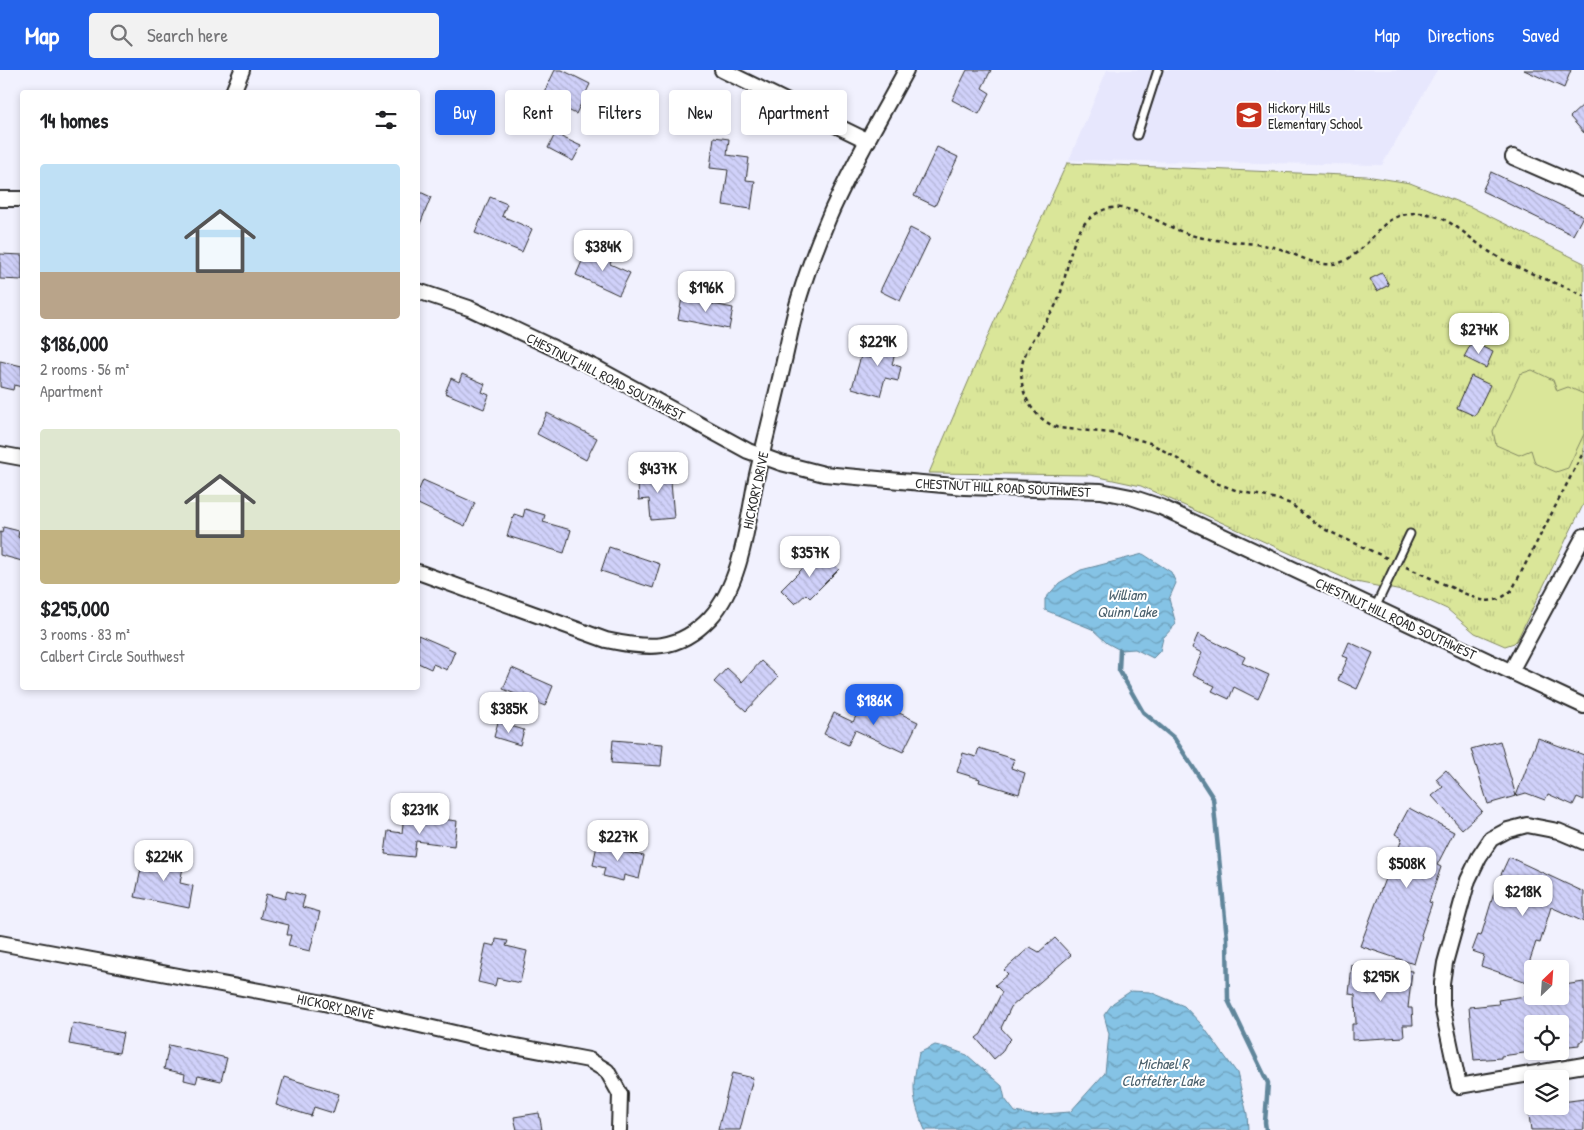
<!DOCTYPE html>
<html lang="en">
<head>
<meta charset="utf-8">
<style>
	:root { --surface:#fff; --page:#f2f2f2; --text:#202124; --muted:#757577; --accent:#2563eb }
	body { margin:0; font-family:"Patrick Hand",sans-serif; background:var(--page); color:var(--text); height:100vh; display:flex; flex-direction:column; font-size:19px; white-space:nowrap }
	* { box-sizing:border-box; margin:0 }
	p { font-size:16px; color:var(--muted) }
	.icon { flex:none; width:28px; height:28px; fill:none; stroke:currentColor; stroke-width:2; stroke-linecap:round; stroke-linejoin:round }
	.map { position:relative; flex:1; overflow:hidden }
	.side { position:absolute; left:20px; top:20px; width:400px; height:600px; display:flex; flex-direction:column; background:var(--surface); border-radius:5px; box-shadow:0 2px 8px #0003 }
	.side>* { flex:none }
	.banner { position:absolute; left:435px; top:20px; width:475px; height:45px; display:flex; gap:10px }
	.needle { width:32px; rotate:25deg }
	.controls { position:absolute; left:1524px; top:890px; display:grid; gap:10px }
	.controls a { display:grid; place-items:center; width:45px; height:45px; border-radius:5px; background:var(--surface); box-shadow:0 2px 8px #0003; font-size:25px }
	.price { position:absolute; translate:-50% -42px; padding:0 11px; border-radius:10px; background:#fff; color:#222; font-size:16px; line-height:32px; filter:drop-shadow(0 1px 2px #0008) }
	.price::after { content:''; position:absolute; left:50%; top:30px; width:15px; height:11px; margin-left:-8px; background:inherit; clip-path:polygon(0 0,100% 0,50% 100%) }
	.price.current { background:var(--accent); color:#fff }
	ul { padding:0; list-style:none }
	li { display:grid; align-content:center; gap:10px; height:265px; padding:0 20px }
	li span { display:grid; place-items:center; height:155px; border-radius:5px; color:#555 }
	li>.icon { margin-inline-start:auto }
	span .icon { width:90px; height:90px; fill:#fffc; stroke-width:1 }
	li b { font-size:21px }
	h2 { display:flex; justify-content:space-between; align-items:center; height:60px; padding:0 20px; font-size:21px }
	.tag { padding:0 18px; border-radius:5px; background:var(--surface); box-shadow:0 2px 8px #0003; font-size:18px; line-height:45px }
	.tag.current { background:var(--accent); color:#fff }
	header { display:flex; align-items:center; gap:30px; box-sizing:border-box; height:70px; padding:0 25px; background:var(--accent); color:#fff }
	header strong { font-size:24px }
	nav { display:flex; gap:28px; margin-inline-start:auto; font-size:18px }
	.search { width:350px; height:45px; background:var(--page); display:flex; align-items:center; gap:12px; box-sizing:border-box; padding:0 18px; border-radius:5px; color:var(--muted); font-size:19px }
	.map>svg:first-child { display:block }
	.built { fill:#e7e7fd }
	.park { fill:url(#park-tufts); stroke:#828862 }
	.pitch { fill:#dae699; stroke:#828862 }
	.water { fill:url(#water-waves); stroke:#61869b }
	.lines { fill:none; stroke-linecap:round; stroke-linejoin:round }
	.stream { stroke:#61869b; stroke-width:4.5 }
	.building { fill:url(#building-back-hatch); stroke:#2b2b2b }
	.service-casing { stroke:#2b2b2b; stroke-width:11 }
	.minor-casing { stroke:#2b2b2b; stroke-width:18 }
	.path { stroke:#2b2b2b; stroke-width:2.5; stroke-dasharray:4 4; stroke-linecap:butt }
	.service { stroke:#fff; stroke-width:7 }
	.minor { stroke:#fff; stroke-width:14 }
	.labels { text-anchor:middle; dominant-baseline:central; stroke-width:4; stroke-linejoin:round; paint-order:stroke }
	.poi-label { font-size:14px; fill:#2b2b2b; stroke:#fff; text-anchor:start }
	.street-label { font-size:14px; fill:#2b2b2b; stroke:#fff }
	.water-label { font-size:15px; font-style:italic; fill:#4a606c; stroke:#fff }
</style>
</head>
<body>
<header>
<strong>Map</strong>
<div class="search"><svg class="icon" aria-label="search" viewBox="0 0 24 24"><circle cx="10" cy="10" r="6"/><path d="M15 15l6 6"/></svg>Search here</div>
<nav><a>Map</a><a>Directions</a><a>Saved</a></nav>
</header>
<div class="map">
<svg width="1584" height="1060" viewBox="0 0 1584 1060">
	<defs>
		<pattern id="park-tufts" width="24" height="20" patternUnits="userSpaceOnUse" patternTransform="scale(1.25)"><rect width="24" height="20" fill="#dae699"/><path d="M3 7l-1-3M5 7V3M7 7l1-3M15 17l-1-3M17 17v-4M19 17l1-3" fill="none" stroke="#bbc584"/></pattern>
		<pattern id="water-waves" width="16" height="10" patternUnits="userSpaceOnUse" patternTransform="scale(1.25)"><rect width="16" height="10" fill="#85c3e5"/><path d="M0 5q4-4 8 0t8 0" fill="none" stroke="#6d9fba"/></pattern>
		<pattern id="building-back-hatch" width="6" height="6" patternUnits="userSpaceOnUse" patternTransform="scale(1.25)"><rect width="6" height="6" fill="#d0d1fa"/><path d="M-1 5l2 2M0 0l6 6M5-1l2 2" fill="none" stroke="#b3b4d6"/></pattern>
	</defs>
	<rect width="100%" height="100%" fill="#f1f1fe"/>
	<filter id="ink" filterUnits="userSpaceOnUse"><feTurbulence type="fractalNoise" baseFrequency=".02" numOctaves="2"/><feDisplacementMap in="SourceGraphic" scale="10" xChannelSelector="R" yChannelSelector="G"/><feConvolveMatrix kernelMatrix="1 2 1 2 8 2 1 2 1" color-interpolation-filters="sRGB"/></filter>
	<g filter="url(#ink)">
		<path class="built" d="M 1107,0 L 1437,0 L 1382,95 L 1069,90 Z"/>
		<path class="park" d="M 1067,93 L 1366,106 L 1410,113 L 1471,137 L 1584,193 L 1584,433 L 1517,570 L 1514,573 L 1505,576 L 1475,563 L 1447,539 L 1412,523 L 1351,511 L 1141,416 L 1090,405 L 929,403 L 994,252 Z"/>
		<path class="pitch" d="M 1532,300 L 1553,310 L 1557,321 L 1568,317 L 1584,324 L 1584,364 L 1568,398 L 1556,402 L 1535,393 L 1531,380 L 1519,385 L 1496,375 L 1493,361 L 1520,304 Z"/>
		<g class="water">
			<path d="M 1143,484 L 1171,502 L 1176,513 L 1169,529 L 1176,554 L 1163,568 L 1160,581 L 1153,588 L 1135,579 L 1120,580 L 1107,573 L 1092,559 L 1045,540 L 1045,529 L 1059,513 L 1081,500 Z"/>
			<path d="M 1131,921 L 1150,922 L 1184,936 L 1202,955 L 1237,1003 L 1247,1044 L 1248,1060 L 925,1060 C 911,1027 912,1018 919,983 L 935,975 L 948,978 L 967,985 L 1002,1016 L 1005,1029 L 1015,1042 L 1031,1045 L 1070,1042 L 1105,1003 L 1109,964 L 1104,945 L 1113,933 Z"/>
		</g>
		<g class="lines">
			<path class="stream" d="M 1120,580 L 1119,600 L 1143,642 L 1174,668 L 1213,728 L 1227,868 L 1228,930 L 1268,1013 L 1265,1052 L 1266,1060"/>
		</g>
		<g class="building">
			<path d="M 555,0 L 562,0 L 590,14 L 576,44 L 542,27 Z"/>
			<path d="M 967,0 L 991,0 L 982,18 L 990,23 L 979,44 L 952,30 Z"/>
			<path d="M 1524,0 L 1571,0 L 1564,18 Z"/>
			<path d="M 1584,34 L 1584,63 L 1570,47 Z"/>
			<path d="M 555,64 L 581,76 L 573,91 L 548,78 Z"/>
			<path d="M 714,67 L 729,69 L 727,85 L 749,88 L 746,110 L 755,111 L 751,139 L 723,135 L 728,100 L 710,98 Z"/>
			<path d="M 937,77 L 958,87 L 935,136 L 914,126 Z"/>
			<path d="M 1491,102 L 1583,146 L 1573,165 L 1482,121 Z"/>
			<path d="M 418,121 L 431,127 L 418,159 Z"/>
			<path d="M 490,127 L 507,134 L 502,146 L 532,159 L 522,182 L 475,163 Z"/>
			<path d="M 910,158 L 930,168 L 900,231 L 880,221 Z"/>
			<path d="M 600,179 L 614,185 L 610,194 L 630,203 L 619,225 L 576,205 L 586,182 L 596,187 Z"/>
			<path d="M 0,184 L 22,185 L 22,210 L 0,209 Z"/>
			<path d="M 1382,203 L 1389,215 L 1377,221 L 1370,209 Z"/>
			<path d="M 682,228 L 733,238 L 729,259 L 678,249 Z"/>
			<path d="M 878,264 L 899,269 L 892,294 L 901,297 L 898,311 L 885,308 L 880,326 L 852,318 L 861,286 L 871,288 Z"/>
			<path d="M 1472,272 L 1493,282 L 1486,298 L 1464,287 Z"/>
			<path d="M 0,291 L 22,296 L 22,317 L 14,315 L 13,320 L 0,317 Z"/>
			<path d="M 462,304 L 485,314 L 482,322 L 489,325 L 484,339 L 445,323 L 451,308 L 459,312 Z"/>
			<path d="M 1471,306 L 1490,315 L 1475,346 L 1457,338 Z"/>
			<path d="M 547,343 L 597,368 L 586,390 L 537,364 Z"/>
			<path d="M 670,400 L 674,448 L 651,450 L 649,429 L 639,430 L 638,414 L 646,413 L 645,403 Z"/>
			<path d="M 423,410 L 475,433 L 465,456 L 418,434 L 418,422 Z"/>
			<path d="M 525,439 L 545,445 L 543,452 L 571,460 L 564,483 L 507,466 L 514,444 L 523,447 Z"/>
			<path d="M 3,457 L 19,461 L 18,467 L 22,469 L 22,491 L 0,485 L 0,462 L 2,463 Z"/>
			<path d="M 609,477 L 660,494 L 653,518 L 601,501 Z"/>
			<path d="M 820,481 L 839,499 L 810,528 L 806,524 L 795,534 L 781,520 Z"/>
			<path d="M 1198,564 L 1245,587 L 1242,593 L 1269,605 L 1258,629 L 1234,617 L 1229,629 L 1212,621 L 1215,616 L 1192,605 L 1202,583 L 1192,578 Z"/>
			<path d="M 418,565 L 455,581 L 447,600 L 433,594 L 431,599 L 418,593 Z"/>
			<path d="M 1349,572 L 1373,583 L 1357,619 L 1338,610 L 1348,588 L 1343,586 Z"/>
			<path d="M 761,591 L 778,607 L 746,641 L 714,612 L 727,598 L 742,612 Z"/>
			<path d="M 512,598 L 553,616 L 545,636 L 503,619 Z"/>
			<path d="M 866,627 L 918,652 L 903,682 L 855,660 L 848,675 L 824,664 L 834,643 L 853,652 Z"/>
			<path d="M 498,652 L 524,660 L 520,675 L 494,667 Z"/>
			<path d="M 1538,668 L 1584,685 L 1584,730 L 1577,727 L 1573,735 L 1548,724 L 1545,730 L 1526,723 L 1488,734 L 1471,679 L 1500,671 L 1516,726 Z"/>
			<path d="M 613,670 L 663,674 L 661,696 L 611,693 Z"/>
			<path d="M 979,678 L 1014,689 L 1011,698 L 1025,703 L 1019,724 L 979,712 L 980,709 L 957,702 L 963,683 L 976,687 Z"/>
			<path d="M 1446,700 L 1482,741 L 1462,759 L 1432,726 L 1443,717 L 1436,709 Z"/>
			<path d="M 1409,738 L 1454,762 L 1437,795 L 1441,797 L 1429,832 L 1432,833 L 1421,865 L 1422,866 L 1414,894 L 1360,876 L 1386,806 L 1380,804 L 1385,790 L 1394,793 L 1402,768 L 1395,764 Z"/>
			<path d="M 404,744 L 457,751 L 454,776 L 416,771 L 414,787 L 385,784 L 388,761 L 402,763 Z"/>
			<path d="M 612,771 L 626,774 L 624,782 L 644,786 L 639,809 L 624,805 L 623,811 L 603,806 L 605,798 L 593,795 L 597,775 L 610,778 Z"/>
			<path d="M 168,784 L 185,787 L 180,813 L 193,816 L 189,838 L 135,827 L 143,790 L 166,794 Z"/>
			<path d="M 1509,787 L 1584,822 L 1584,852 L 1551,837 L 1540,873 L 1536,872 L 1529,893 L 1533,895 L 1527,912 L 1481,896 L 1484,885 L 1472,881 L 1478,865 L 1481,866 L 1497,813 Z"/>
			<path d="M 287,821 L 305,826 L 302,837 L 320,842 L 310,881 L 288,876 L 291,865 L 287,865 L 289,855 L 260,848 L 266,824 L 285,829 Z"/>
			<path d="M 1055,868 L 1071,885 L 1011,937 L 1001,958 L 1011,969 L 1006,974 L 1002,982 L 994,989 L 976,968 L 981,964 L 1002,922 L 995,915 L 1008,904 L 1004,900 L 1030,877 L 1039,882 Z"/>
			<path d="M 496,869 L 508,871 L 506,876 L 527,881 L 520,913 L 497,908 L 495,916 L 478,912 L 486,874 L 495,876 Z"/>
			<path d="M 1352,895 L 1412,901 L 1408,938 L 1412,938 L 1413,955 L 1403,955 L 1404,967 L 1352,970 L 1352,954 L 1356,954 L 1355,925 L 1349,924 Z"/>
			<path d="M 1584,912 L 1584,971 L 1579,972 L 1579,975 L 1560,977 L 1560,954 L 1532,954 L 1532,982 L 1501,986 L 1501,988 L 1474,990 L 1469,937 L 1499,934 L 1498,930 L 1532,925 L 1532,926 L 1560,926 L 1560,920 L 1564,920 L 1564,915 Z"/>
			<path d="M 73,953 L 123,963 L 119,983 L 69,974 Z"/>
			<path d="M 169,975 L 227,988 L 221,1011 L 198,1006 L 196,1013 L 184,1010 L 185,1004 L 164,999 Z"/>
			<path d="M 732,1003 L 753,1008 L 740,1060 L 718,1060 Z"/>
			<path d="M 284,1007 L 339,1024 L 333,1043 L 314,1037 L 311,1046 L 276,1035 Z"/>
			<path d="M 1584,1029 L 1584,1060 L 1531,1060 L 1528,1038 L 1563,1036 L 1562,1032 Z"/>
			<path d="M 539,1043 L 542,1060 L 517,1060 L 514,1047 Z"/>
		</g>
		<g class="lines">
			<defs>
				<g id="service">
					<path d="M 1137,65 L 1158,0"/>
					<path d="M 1375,538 L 1410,464"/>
				</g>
				<g id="minor">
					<path d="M 722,0 L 868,71"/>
					<path d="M 233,22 L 242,0"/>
					<path d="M 1513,87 L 1584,118"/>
					<path d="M 0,129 L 22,129"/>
					<path d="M 418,221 L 469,238 L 598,299 L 748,381 L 781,393 L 824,404 L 922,413 L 964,417 L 1101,421 L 1131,427 L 1161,437 L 1584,636"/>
					<path d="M 0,384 L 22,388"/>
					<path d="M 418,502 L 606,570 C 648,579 678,582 710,548 C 742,513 747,454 756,409 C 765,370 775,331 784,291 C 789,270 793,247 800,225 C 808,199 818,173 829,147 C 850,98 881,47 906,0"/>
					<path d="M 1511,601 L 1584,466"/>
					<path d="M 1584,772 L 1558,761 L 1527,755 L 1508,760 L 1491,769 L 1479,787 L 1468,810 L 1445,893 L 1442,913 L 1442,936 L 1459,1016 L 1584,995"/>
					<path d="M 0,873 L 324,933 L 489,971 L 589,990 L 607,1001 L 620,1024 L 619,1060"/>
				</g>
			</defs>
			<use href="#service" class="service-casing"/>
			<use href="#minor" class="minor-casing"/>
			<g class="path">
				<path d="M 1387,488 L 1326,460 L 1316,454 L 1291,434 L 1277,429 L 1238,421 L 1216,413 L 1168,383 L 1150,373 L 1125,366 L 1111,363 L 1058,358 C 1032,348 1018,322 1022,295 C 1026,272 1052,249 1060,225 C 1068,201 1070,166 1089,149 C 1098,141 1109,136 1121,138 C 1144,141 1168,158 1191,165 C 1218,173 1246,171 1273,177 C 1295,182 1315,199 1339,193 C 1358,187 1373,165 1387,152 C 1401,143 1419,140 1435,146 C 1457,153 1473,172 1493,184 C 1522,202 1554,211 1584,226"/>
				<path d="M 1406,497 L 1477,529 C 1492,533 1501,530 1512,520 L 1584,381"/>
			</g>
			<use href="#service" class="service"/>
			<use href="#minor" class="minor"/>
		</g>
	</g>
	<defs>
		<symbol id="school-square" viewBox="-11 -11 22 22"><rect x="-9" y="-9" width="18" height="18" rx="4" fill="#c8321e" stroke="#fff"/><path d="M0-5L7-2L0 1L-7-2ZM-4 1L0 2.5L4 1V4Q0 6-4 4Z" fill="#fff"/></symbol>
	</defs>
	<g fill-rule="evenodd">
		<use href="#school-square" x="1233" y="29" width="32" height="32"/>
	</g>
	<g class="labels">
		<g class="poi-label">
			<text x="1268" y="37">Hickory Hills<tspan x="1268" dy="16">Elementary School</tspan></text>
		</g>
		<g class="street-label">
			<text transform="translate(606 306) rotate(27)">CHESTNUT HILL ROAD SOUTHWEST</text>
			<text transform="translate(1003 417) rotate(3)">CHESTNUT HILL ROAD SOUTHWEST</text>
			<text transform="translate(755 420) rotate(-78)">HICKORY DRIVE</text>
			<text transform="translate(1396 548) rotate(25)">CHESTNUT HILL ROAD SOUTHWEST</text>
			<text transform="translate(336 936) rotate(12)">HICKORY DRIVE</text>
		</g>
		<g class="water-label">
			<text x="1127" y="524">William<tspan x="1127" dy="17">Quinn Lake</tspan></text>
			<text x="1163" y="993">Michael R<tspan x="1163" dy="17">Clotfelter Lake</tspan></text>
		</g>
	</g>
</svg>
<div class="controls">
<a><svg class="needle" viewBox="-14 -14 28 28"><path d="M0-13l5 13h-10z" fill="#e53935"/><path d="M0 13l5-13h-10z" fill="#757577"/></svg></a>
<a><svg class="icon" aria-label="locate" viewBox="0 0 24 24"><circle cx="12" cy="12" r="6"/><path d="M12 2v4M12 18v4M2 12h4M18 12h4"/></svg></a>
<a><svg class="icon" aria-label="layers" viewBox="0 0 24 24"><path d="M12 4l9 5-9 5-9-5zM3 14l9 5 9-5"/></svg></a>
</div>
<b class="price" style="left:603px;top:202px">$384K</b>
<b class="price" style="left:706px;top:243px">$196K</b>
<b class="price" style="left:1479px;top:285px">$274K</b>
<b class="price" style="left:878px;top:297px">$229K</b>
<b class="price" style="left:658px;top:424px">$437K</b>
<b class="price" style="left:810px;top:508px">$357K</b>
<b class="price current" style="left:874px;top:656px">$186K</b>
<b class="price" style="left:509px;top:664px">$385K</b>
<b class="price" style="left:420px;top:765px">$231K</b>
<b class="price" style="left:618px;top:792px">$227K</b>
<b class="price" style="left:164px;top:812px">$224K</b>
<b class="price" style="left:1407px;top:819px">$508K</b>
<b class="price" style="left:1523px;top:847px">$218K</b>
<b class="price" style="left:1381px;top:932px">$295K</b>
<div class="banner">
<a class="tag current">Buy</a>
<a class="tag">Rent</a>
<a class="tag">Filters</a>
<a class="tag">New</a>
<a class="tag">Apartment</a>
</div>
<section class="side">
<h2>14 homes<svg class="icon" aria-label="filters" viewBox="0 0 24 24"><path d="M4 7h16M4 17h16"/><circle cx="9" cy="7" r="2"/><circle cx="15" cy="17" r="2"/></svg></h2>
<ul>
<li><span style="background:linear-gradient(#bfe0f5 70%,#b9a48a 0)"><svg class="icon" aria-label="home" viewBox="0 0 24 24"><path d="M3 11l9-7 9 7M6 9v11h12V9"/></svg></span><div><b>$186,000</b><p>2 rooms · 56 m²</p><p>Apartment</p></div></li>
<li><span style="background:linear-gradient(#dfe7d0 65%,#c2b280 0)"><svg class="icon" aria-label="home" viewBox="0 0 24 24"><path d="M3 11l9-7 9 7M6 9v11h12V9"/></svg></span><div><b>$295,000</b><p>3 rooms · 83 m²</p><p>Calbert Circle Southwest</p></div></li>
</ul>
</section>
</div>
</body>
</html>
